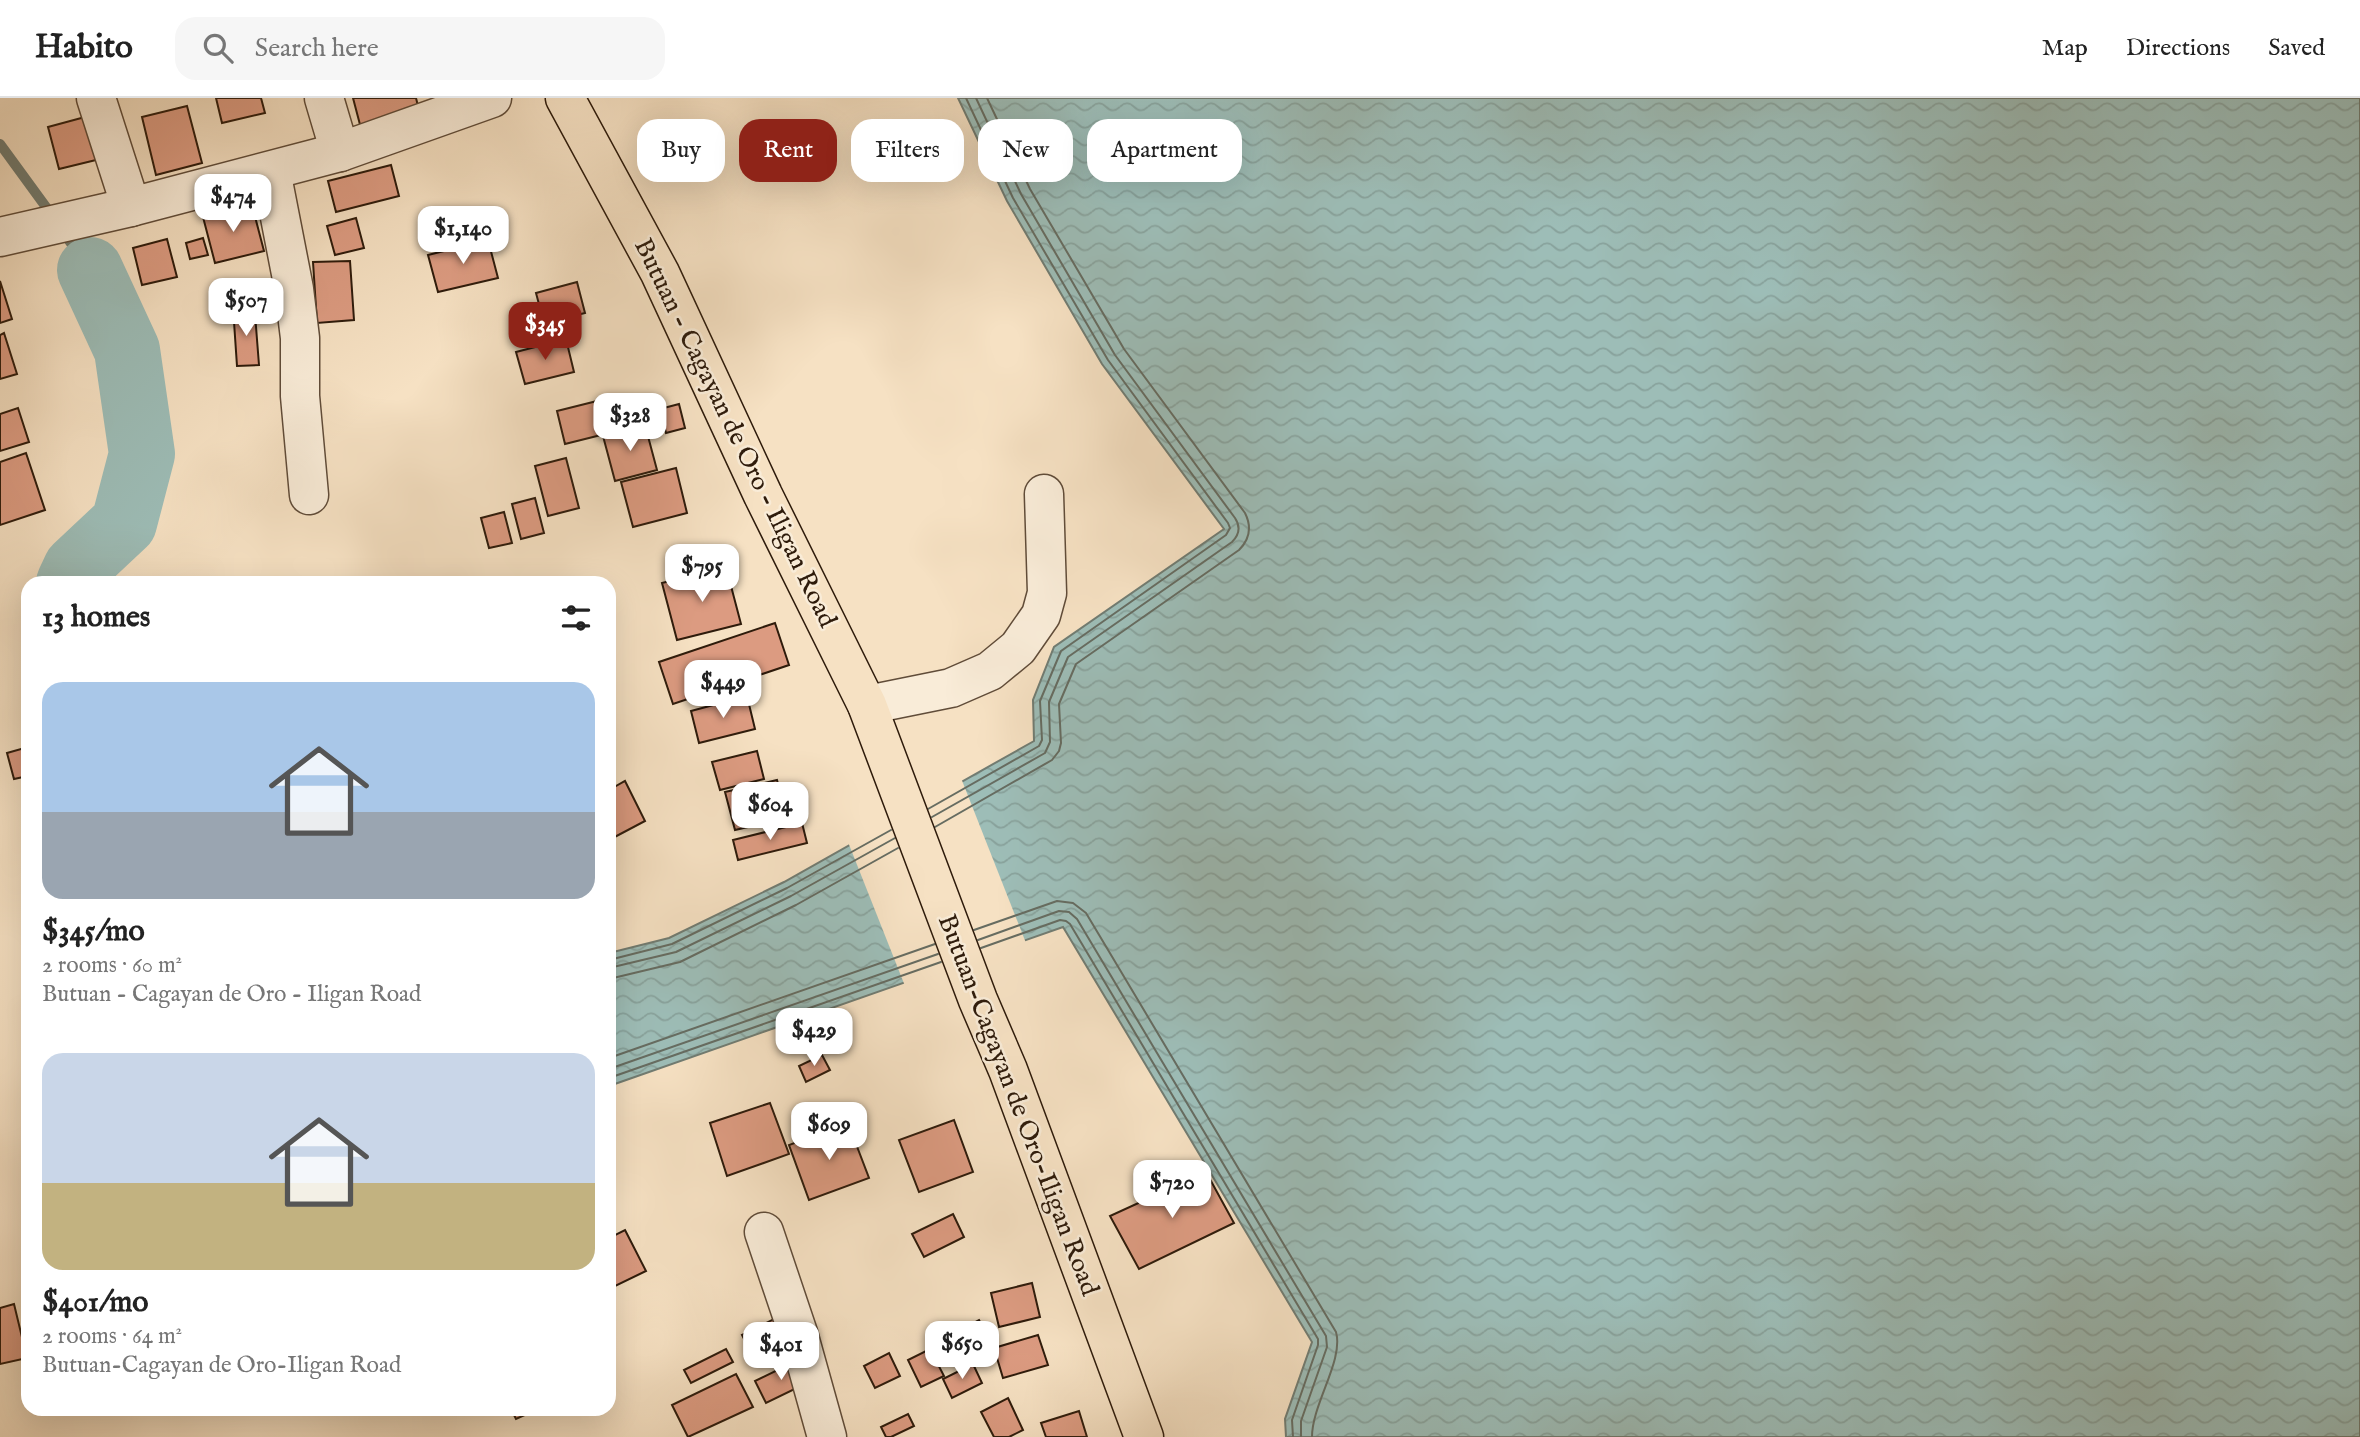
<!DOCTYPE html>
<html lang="en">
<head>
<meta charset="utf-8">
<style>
	:root { --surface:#fff; --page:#f6f6f6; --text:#222; --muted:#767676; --line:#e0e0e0; --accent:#8f2418 }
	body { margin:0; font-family:"IM FELL English",serif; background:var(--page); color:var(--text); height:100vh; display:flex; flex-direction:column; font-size:26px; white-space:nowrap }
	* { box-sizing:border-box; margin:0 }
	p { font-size:23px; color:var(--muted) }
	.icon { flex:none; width:38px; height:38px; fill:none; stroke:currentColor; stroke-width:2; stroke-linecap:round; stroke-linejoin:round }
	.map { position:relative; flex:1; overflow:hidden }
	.sheet { position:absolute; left:21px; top:478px; width:595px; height:840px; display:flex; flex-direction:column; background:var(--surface); border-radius:21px; box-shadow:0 7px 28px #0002 }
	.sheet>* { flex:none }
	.banner { position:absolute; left:637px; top:21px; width:665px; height:63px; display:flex; gap:14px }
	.price { position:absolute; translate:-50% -60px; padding:0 16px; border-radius:14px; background:#fff; color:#222; font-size:23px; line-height:46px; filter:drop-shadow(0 2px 4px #0008) }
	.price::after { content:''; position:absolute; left:50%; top:42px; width:21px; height:16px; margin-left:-10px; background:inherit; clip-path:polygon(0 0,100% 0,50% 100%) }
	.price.selected { background:var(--accent); color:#fff }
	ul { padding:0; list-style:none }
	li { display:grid; align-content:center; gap:14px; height:371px; padding:0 21px }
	li span { display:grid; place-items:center; height:217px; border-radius:21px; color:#555 }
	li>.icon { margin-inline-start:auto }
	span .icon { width:126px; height:126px; fill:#fffc; stroke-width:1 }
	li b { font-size:30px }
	h2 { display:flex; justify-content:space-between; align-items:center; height:84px; padding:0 21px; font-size:30px }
	.pill { padding:0 24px; border-radius:21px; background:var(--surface); box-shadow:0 7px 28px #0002; font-size:24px; line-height:63px }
	.pill.selected { background:var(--accent); color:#fff }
	header { display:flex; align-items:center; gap:42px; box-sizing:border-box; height:98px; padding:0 35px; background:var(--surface); border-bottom:2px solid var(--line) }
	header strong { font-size:33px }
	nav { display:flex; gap:38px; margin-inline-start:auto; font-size:24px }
	.search { width:490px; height:63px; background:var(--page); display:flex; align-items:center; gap:18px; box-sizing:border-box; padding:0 24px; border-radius:21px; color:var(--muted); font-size:26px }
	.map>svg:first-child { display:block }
	.water { fill:url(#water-waves); stroke:#717c72; stroke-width:2 }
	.pier { fill:#f6e1c3 }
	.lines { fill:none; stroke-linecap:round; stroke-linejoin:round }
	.shore { stroke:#666c61; stroke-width:2 }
	.stream { stroke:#717c72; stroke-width:10 }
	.river { stroke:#9dbdb7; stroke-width:66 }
	.building { fill:#dc9b81; stroke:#2e1b0b; stroke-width:2 }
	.minor-casing { stroke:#604c39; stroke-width:41 }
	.highway-casing { stroke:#2e1b0b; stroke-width:41 }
	.minor { stroke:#f9ecd8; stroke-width:38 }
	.highway { stroke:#f6e1c3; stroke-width:38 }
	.labels { text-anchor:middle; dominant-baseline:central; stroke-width:5; stroke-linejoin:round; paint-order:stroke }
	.street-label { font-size:26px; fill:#2e1b0b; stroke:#f9ecd8 }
</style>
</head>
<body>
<header>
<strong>Habito</strong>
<div class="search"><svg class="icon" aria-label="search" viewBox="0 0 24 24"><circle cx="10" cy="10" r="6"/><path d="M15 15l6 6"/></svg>Search here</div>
<nav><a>Map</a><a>Directions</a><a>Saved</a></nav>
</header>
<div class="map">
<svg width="2360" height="1339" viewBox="0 0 2360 1339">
	<defs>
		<pattern id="water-waves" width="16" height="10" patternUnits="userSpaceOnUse" patternTransform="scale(1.75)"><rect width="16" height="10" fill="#9dbdb7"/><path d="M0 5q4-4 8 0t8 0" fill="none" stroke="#88a29c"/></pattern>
	</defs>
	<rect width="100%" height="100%" fill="#f6e1c3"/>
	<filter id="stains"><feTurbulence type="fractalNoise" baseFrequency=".00286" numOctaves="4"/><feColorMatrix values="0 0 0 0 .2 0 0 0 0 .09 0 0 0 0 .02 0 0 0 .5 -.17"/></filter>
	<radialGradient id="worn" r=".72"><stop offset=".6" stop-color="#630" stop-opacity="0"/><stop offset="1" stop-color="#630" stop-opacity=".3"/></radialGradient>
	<path class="water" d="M 958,0 L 2360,0 L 2360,1339 L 1286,1339 L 1285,1321 L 1312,1244 L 1063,829 L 609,988 L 609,855 L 669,840 L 784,784 L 1034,643 L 1033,602 L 1054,549 L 1224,431 L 1102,266 L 1007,103 Z"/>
	<path class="pier" d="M 961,680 L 1026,845 L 905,888 L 848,744 Z"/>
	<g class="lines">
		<g class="shore">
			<path d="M 928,711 L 1039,648 L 1042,642 L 1040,603 L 1061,553 L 1226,437 L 1230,430 L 1228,425 L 1108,262 L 1013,100 L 966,0"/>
			<path d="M 932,719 L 1045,655 L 1050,644 L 1049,604 L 1068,559 L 1232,444 C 1239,437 1241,429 1235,420 L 1115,257 L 1021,96 L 976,0"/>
			<path d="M 935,729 L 1052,662 L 1059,653 L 1061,645 L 1059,606 L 1076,566 L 1239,452 C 1250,441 1252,429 1245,415 L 1124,251 L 1030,91 L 987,0"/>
			<path d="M 974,832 L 1057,803 L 1073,805 L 1086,815 L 1336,1234 C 1344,1262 1312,1306 1312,1339"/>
			<path d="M 978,842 L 1059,813 L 1069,814 L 1077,821 L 1326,1238 L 1327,1249 L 1301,1323 L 1301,1339"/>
			<path d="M 981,850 L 1060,822 L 1066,823 L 1070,826 L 1318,1241 L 1318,1247 L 1292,1322 L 1293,1339"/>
			<path d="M 609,862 L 672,846 L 787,790 L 891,732"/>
			<path d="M 609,870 L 676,854 L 791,798 L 895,740"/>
			<path d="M 609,881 L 680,864 L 796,807 L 898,750"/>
			<path d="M 609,960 L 935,846"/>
			<path d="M 609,971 L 938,856"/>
			<path d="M 609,980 L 941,864"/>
		</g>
		<g class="stream">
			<path d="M 0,46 L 54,120"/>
			<path d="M 63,134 L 90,172"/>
		</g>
		<path class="river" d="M 69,485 L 76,470 L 124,425 L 142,356 L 127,252 L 90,172"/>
	</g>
	<g class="building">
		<path d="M 216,0 L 261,0 L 265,15 L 222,25 Z"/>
		<path d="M 353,0 L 416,0 L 422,24 L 363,38 Z"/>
		<path d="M 187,8 L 202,65 L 156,77 L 142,19 Z"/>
		<path d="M 85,19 L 96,62 L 59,71 L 48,29 Z"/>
		<path d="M 391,67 L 399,98 L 336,114 L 328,83 Z"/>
		<path d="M 252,107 L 264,153 L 215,165 L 203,119 Z"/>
		<path d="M 356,120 L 364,150 L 335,157 L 327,128 Z"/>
		<path d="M 203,140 L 208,157 L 190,161 L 186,145 Z"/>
		<path d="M 167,141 L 177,179 L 142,187 L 133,150 Z"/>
		<path d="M 488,142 L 498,180 L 438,194 L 428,157 Z"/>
		<path d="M 350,163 L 354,222 L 317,225 L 313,164 Z"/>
		<path d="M 0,183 L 12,221 L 0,225 Z"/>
		<path d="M 577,184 L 585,215 L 544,225 L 536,195 Z"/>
		<path d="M 233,209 L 255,216 L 259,267 L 237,268 Z"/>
		<path d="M 4,235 L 17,276 L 0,281 L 0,237 Z"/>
		<path d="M 566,241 L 574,274 L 525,286 L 516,254 Z"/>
		<path d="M 609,300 L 617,333 L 565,346 L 557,313 Z"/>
		<path d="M 679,306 L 685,330 L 666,335 L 660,311 Z"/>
		<path d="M 18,310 L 29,344 L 0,353 L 0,316 Z"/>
		<path d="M 645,327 L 657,372 L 615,383 L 603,338 Z"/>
		<path d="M 26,355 L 45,412 L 0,427 L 0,364 Z"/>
		<path d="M 566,360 L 579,410 L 548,418 L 535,368 Z"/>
		<path d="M 676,370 L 687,415 L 633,429 L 621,384 Z"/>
		<path d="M 535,400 L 544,435 L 521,441 L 512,406 Z"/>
		<path d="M 504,414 L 512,445 L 489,450 L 481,420 Z"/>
		<path d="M 726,469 L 741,526 L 677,542 L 662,485 Z"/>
		<path d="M 775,525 L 789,567 L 673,606 L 659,564 Z"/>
		<path d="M 747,598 L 755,631 L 699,645 L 691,613 Z"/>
		<path d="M 28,649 L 28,678 L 14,681 L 7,655 Z"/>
		<path d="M 757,653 L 764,681 L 720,692 L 712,664 Z"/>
		<path d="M 777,682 L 787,720 L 735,732 L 725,694 Z"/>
		<path d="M 625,683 L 645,723 L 609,742 L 609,692 Z"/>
		<path d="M 802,725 L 807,745 L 738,762 L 733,742 Z"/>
		<path d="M 822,957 L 830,972 L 806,984 L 799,968 Z"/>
		<path d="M 770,1005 L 789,1056 L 727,1078 L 710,1025 Z"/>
		<path d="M 954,1022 L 973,1074 L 919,1094 L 899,1042 Z"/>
		<path d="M 848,1025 L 869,1080 L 809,1102 L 789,1047 Z"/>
		<path d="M 1206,1074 L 1234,1125 L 1139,1171 L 1110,1118 Z"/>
		<path d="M 953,1116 L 964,1139 L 924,1159 L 912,1136 Z"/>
		<path d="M 625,1132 L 646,1173 L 609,1191 L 609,1140 Z"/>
		<path d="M 1032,1185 L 1040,1219 L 999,1229 L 991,1195 Z"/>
		<path d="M 14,1206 L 27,1260 L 0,1266 L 0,1210 Z"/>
		<path d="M 780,1218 L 793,1245 L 756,1264 L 742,1237 Z"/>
		<path d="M 979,1222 L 989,1241 L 971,1250 L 962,1231 Z"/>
		<path d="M 1038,1237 L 1048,1267 L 1003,1280 L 994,1250 Z"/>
		<path d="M 726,1251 L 733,1264 L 691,1285 L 684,1272 Z"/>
		<path d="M 930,1251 L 944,1278 L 921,1289 L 908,1262 Z"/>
		<path d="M 889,1255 L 900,1278 L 875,1290 L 864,1268 Z"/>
		<path d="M 796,1263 L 807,1285 L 766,1305 L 755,1283 Z"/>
		<path d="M 973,1266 L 982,1285 L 952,1300 L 943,1281 Z"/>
		<path d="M 736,1276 L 753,1309 L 688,1339 L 672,1307 Z"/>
		<path d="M 1008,1300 L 1023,1332 L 1009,1339 L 994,1339 L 981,1314 Z"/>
		<path d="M 511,1311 L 538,1311 L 516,1321 Z"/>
		<path d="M 1079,1313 L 1087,1339 L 1046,1339 L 1041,1325 Z"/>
		<path d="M 908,1316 L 914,1328 L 891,1339 L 886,1339 L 881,1329 Z"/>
	</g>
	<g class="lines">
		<defs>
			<g id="minor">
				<path d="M 96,0 L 131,109"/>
				<path d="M 324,0 L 340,54"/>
				<path d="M 271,73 L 294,191 L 300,240 L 300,298 L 309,397"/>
				<path d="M 0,139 L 131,109 L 340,54 L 492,0"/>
				<path d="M 867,607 L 951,590 L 990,573 L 1018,550 L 1041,517 L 1047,495 L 1044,396"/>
				<path d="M 764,1134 L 798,1235 L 827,1339"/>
			</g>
			<path id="highway" d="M 565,0 L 660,175 L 763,397 L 867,607 L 978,902 L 1008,972 L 1144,1339"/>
		</defs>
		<use href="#minor" class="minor-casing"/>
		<use href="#highway" class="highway-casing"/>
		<use href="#minor" class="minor"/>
		<use href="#highway" class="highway"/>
	</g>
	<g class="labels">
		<g class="street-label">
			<text transform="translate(735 335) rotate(64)">Butuan - Cagayan de Oro - Iligan Road</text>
			<text transform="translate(1018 1007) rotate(69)">Butuan-Cagayan de Oro-Iligan Road</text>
		</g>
	</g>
	<rect width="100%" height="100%" filter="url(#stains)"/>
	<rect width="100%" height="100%" fill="url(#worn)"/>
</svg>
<b class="price" style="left:233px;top:136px">$474</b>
<b class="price" style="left:463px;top:168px">$1,140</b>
<b class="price" style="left:246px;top:240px">$507</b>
<b class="price selected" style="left:545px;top:264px">$345</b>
<b class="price" style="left:630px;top:355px">$328</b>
<b class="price" style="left:702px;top:506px">$795</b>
<b class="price" style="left:723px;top:622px">$449</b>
<b class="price" style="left:770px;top:744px">$604</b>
<b class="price" style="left:814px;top:970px">$429</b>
<b class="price" style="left:829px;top:1064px">$609</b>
<b class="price" style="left:1172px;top:1122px">$720</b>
<b class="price" style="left:962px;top:1283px">$650</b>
<b class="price" style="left:781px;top:1284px">$401</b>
<div class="banner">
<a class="pill">Buy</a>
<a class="pill selected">Rent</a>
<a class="pill">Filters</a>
<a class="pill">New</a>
<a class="pill">Apartment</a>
</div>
<section class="sheet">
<h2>13 homes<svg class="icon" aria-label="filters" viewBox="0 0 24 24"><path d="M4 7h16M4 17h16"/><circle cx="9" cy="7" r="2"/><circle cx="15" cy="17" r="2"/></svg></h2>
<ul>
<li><span style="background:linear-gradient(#a9c7e8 60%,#9aa5b1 0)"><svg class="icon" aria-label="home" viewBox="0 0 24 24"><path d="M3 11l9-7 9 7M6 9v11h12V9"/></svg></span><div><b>$345/mo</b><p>2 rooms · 60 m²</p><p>Butuan - Cagayan de Oro - Iligan Road</p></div></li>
<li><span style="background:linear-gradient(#c9d6e8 60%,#c2b280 0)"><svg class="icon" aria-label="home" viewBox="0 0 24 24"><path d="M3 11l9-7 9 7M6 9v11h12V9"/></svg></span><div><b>$401/mo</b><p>2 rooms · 64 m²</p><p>Butuan-Cagayan de Oro-Iligan Road</p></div></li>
</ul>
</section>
</div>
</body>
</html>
